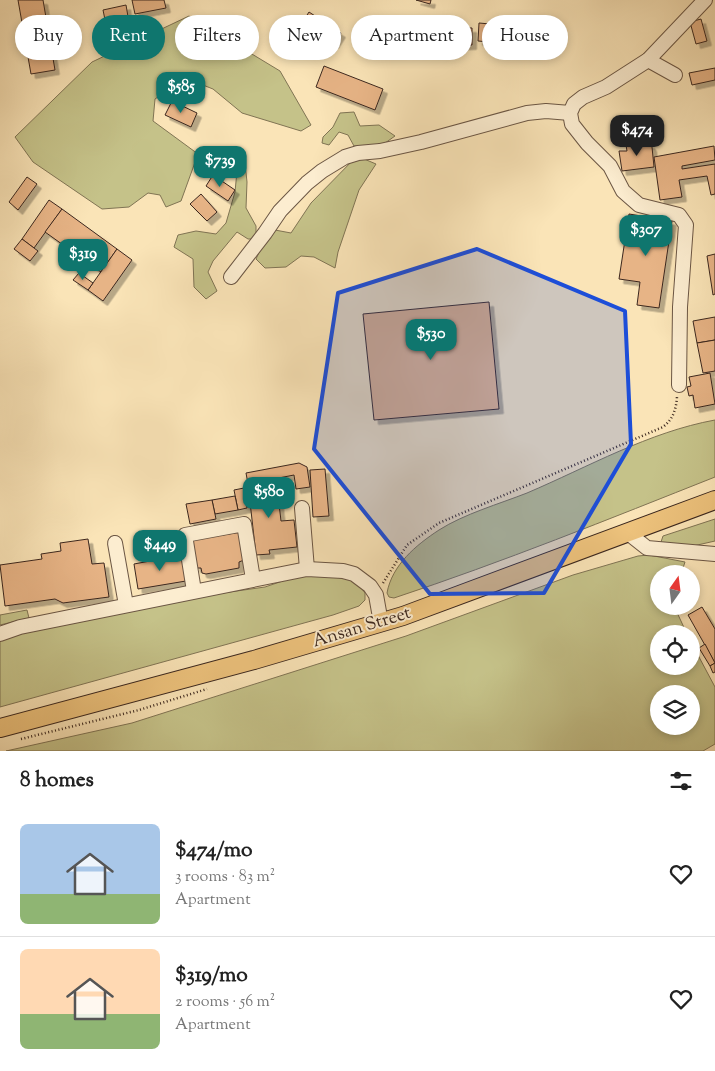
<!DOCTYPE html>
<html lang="en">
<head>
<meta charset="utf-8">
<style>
	:root { --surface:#fff; --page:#f6f6f6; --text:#222; --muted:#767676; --line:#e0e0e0; --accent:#0f766e }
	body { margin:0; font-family:"Sorts Mill Goudy",serif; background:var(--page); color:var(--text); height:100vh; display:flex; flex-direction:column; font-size:19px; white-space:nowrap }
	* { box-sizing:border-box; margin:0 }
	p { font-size:16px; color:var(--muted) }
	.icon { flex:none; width:28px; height:28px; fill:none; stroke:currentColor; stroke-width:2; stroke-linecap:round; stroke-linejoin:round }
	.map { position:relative; height:751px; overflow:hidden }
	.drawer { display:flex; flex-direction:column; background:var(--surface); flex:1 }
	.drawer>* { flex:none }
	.guide { position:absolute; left:15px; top:15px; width:685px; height:45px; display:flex; gap:10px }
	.needle { width:32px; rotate:14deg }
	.fabs { position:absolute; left:650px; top:565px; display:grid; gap:10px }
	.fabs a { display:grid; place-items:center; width:50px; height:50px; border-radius:50%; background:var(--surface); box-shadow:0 2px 8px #0003; font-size:25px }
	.price { position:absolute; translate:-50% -42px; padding:0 11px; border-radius:10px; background:var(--accent); color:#fff; font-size:16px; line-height:32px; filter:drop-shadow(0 1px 2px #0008) }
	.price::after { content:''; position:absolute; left:50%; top:30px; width:15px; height:11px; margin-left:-8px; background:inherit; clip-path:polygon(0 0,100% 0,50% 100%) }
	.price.selected { background:#222; color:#fff }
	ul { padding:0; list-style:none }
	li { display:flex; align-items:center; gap:15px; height:125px; padding:0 20px }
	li+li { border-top:1px solid var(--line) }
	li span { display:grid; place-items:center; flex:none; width:140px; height:100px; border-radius:8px; color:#555 }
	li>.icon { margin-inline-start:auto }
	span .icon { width:60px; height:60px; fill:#fffc; stroke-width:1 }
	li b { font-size:21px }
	h2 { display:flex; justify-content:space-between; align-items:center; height:60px; padding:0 20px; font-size:21px }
	.chip { padding:0 18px; border-radius:22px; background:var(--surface); box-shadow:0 2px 8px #0003; font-size:18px; line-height:45px }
	.chip.selected { background:var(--accent); color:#fff }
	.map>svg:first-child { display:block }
	.green { fill:#c5c289; stroke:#807454; fill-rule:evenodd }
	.building { fill:#e7b486; stroke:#3b271e; filter:url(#shadow) }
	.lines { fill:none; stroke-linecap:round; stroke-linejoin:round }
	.minor-casing { stroke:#6b5644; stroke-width:16 }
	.major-casing { stroke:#3b271e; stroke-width:20 }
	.path { stroke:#3b271e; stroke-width:2.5; stroke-dasharray:1 2.5; stroke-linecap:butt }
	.minor { stroke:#fcedd0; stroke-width:14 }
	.major { stroke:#edc27c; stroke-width:18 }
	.marked { fill:#1d4ed8; fill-opacity:0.2; stroke:#1d4ed8; stroke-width:4; stroke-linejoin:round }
	.labels { text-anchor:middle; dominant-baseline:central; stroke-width:4; stroke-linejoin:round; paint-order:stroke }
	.street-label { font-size:18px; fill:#3b271e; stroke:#fcedd0 }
</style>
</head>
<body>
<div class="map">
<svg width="715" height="751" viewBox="0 0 715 751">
	<defs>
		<filter id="shadow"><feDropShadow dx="4.5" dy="4.5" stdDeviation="0" flood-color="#0004"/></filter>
	</defs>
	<rect width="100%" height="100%" fill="#fae4b7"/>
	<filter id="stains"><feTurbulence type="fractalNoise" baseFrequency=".004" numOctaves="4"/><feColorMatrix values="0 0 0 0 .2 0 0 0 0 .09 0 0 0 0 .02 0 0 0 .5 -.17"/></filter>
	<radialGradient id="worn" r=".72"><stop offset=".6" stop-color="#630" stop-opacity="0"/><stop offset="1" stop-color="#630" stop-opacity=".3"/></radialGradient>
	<g class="green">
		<path d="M 189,16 L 280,71 L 311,125 L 301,131 L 242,113 L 213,89 L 185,78 L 155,99 L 153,121 L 198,154 L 181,201 L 166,207 L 160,195 L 148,193 L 129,207 L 102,209 L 33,162 L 15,137 L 92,62 Z"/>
		<path d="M 354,112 L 360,126 L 379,125 L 395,136 L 378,148 L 354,146 L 348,135 L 339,132 L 329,145 L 322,143 L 323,137 L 333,127 L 340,113 Z"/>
		<path d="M 357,156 L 376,164 L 359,190 L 338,252 L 335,268 L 314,257 L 301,256 L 286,267 L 265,268 L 256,259 L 263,244 L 275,230 L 291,233 L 311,203 Z"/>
		<path d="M 245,163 L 247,182 L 246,208 L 256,226 L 256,239 L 248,239 L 237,232 L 213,261 L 208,272 L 217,291 L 206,299 L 194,287 L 193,259 L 174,247 L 178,235 L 196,231 L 216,234 L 226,223 L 235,192 L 237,171 Z"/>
		<path d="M 715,420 L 715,477 C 609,519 503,562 394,598 L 389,597 L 387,593 C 392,565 416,545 439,530 C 464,514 499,504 527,493 C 588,467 649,432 715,420 Z"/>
		<path d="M 715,519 L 715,541 L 693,546 L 665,545 L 661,542 L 663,536 Z"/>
		<path d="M 649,555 L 685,562 L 681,574 L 659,574 L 659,606 L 674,606 L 687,634 L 659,634 L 659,666 L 691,666 L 691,642 L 715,687 L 715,744 L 703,751 L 6,751 L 132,723 L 406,636 L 573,575 L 638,556 ZM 659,694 L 691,694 L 691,726 L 659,726 Z"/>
		<path d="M 306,573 L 356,580 L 365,593 L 365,600 L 359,606 L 333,615 L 0,707 L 0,640 L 20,632 L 194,597 L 265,587 Z"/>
		<path d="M 27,610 L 29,618 L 0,625 L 0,615 Z"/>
	</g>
	<g class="building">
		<path d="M 18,0 L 43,0 L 55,70 L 31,74 Z"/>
		<path d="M 132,0 L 164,0 L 166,8 L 135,14 Z"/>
		<path d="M 416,0 L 431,0 L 430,4 Z"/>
		<path d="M 126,5 L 131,34 L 109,39 L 103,10 Z"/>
		<path d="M 309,12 L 341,33 L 334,44 L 302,23 Z"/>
		<path d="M 701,19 L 707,41 L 696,44 L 690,22 Z"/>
		<path d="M 479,23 L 524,27 L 522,45 L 478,41 Z"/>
		<path d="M 379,26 L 387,28 L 385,34 L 395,36 L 390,53 L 361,45 L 366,28 L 377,31 Z"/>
		<path d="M 425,28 L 472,28 L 472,45 L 426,46 Z"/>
		<path d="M 324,66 L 383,89 L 375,110 L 316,87 Z"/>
		<path d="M 715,68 L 715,80 L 692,85 L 689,73 Z"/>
		<path d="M 172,101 L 197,113 L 191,127 L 165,115 Z"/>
		<path d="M 642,140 L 642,145 L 650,144 L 652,147 L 654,167 L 622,171 L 619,151 L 627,151 L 626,145 L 631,144 L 631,141 Z"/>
		<path d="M 714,146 L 715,160 L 682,166 L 682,169 L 715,164 L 715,194 L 711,195 L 707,176 L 679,180 L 682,197 L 660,200 L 654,157 Z"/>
		<path d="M 213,175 L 235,190 L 228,201 L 206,186 Z"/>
		<path d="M 27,177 L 37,184 L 18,210 L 9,202 Z"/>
		<path d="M 201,194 L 217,212 L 207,221 L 190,204 Z"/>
		<path d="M 49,200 L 62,209 L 34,248 L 22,239 Z"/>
		<path d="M 62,209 L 117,249 L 101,272 L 45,232 Z"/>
		<path d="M 629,214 L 672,221 L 659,308 L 637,305 L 640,282 L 619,279 Z"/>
		<path d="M 22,239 L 38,251 L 30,261 L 14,249 Z"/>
		<path d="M 117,249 L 132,260 L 103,301 L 88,290 Z"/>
		<path d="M 715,254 L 715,294 L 713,295 L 707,256 Z"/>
		<path d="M 79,273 L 93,283 L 88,290 L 73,280 Z"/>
		<path d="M 489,302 L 499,409 L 374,420 L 363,314 Z"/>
		<path d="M 715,317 L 715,340 L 697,343 L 693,321 Z"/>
		<path d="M 715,340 L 715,371 L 703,373 L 697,343 Z"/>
		<path d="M 710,373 L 715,404 L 695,408 L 693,395 L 689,396 L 687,387 L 691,386 L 689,377 Z"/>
		<path d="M 299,463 L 307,467 L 310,487 L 296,489 L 294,475 L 248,484 L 246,473 Z"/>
		<path d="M 325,469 L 329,516 L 313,517 L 310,470 Z"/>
		<path d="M 276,478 L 281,521 L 294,520 L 297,547 L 269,550 L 270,554 L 256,555 L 248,484 Z"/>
		<path d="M 244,488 L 247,508 L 238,510 L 234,490 Z"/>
		<path d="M 235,496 L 238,510 L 215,514 L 212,500 Z"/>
		<path d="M 212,500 L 216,519 L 190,524 L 186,504 Z"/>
		<path d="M 241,532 L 244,560 L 239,562 L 239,568 L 206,574 L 202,573 L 201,568 L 196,568 L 191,540 Z"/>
		<path d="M 88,539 L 92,564 L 104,563 L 109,597 L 63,603 L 55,599 L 5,606 L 0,565 L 42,559 L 41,554 L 61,551 L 60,543 Z"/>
		<path d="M 182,555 L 186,581 L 138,589 L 134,564 Z"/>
		<path d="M 702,607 L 715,629 L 715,663 L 688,615 Z"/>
		<path d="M 705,644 L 715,663 L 710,666 L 699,648 Z"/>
		<path d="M 715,663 L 715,672 L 713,673 L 710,666 Z"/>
	</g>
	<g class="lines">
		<defs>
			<g id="minor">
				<path d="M 648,60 L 675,75"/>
				<path d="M 231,277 L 265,233 L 280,211 L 307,183 L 322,171 L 345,157 L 358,153 L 380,151 L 421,142 L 527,113 L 546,111 L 570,113"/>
				<path d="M 679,385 L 680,307 L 686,225 L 679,215 L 639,205 L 623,191 L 610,166 L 587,143 L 572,124 L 570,113 L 574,104 L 583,97 L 606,87 L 648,60 L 705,0"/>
				<path d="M 302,508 L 307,569"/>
				<path d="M 628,533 L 647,548 L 715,554"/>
				<path d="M 115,543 L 126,605"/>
				<path d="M 194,591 L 185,535 L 244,524 L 253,579"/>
				<path d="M 0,634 L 20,627 L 307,569 L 343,571 L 354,574 L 370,586 L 376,595 L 381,623"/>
			</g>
			<path id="major" d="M 0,728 L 254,660 L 403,616 L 715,500"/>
		</defs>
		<use href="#minor" class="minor-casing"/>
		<use href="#major" class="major-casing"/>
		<g class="path">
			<path d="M 383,583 L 407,545 L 439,523 L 663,427 C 673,419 676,410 677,397"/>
			<path d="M 21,739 L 139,710 L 207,689"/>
		</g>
		<use href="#minor" class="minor"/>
		<use href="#major" class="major"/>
	</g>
	<path class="marked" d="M 477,249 L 625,311 L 631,444 L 544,593 L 430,594 L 314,449 L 338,293 Z"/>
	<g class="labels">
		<g class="street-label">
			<text transform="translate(362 628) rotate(-17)">Ansan Street</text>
		</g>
	</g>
	<rect width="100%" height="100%" filter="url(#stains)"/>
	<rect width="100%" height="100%" fill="url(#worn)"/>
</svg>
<div class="fabs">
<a><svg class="needle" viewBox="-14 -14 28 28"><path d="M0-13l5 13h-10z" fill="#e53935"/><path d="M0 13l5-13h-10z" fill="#767676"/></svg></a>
<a><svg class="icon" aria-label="locate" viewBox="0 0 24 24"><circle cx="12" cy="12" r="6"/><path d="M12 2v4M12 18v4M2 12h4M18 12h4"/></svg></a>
<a><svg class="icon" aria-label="layers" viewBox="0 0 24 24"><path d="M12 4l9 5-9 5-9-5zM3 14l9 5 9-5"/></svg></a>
</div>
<b class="price" style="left:181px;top:114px">$585</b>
<b class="price selected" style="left:637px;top:157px">$474</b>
<b class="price" style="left:220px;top:188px">$739</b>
<b class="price" style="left:646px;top:257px">$307</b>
<b class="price" style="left:83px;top:281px">$319</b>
<b class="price" style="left:431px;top:361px">$530</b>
<b class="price" style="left:269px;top:519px">$580</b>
<b class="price" style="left:160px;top:572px">$449</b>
<div class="guide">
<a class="chip">Buy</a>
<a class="chip selected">Rent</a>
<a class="chip">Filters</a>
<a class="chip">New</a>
<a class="chip">Apartment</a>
<a class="chip">House</a>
</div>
</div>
<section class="drawer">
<h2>8 homes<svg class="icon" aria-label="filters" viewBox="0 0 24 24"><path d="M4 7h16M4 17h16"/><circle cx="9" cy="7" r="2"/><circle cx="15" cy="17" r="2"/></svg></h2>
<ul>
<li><span style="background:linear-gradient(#a9c7e8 70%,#8fb573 0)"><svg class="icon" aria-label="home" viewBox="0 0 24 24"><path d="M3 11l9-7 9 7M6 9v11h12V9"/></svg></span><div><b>$474/mo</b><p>3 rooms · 83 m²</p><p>Apartment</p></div><svg class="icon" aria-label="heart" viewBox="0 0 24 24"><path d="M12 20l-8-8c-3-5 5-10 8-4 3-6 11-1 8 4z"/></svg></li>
<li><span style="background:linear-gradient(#ffd9b3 65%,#8fb573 0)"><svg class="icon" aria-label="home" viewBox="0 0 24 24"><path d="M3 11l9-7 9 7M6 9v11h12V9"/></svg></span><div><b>$319/mo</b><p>2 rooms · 56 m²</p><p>Apartment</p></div><svg class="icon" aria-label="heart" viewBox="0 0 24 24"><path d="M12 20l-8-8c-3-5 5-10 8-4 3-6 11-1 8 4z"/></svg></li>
</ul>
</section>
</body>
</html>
